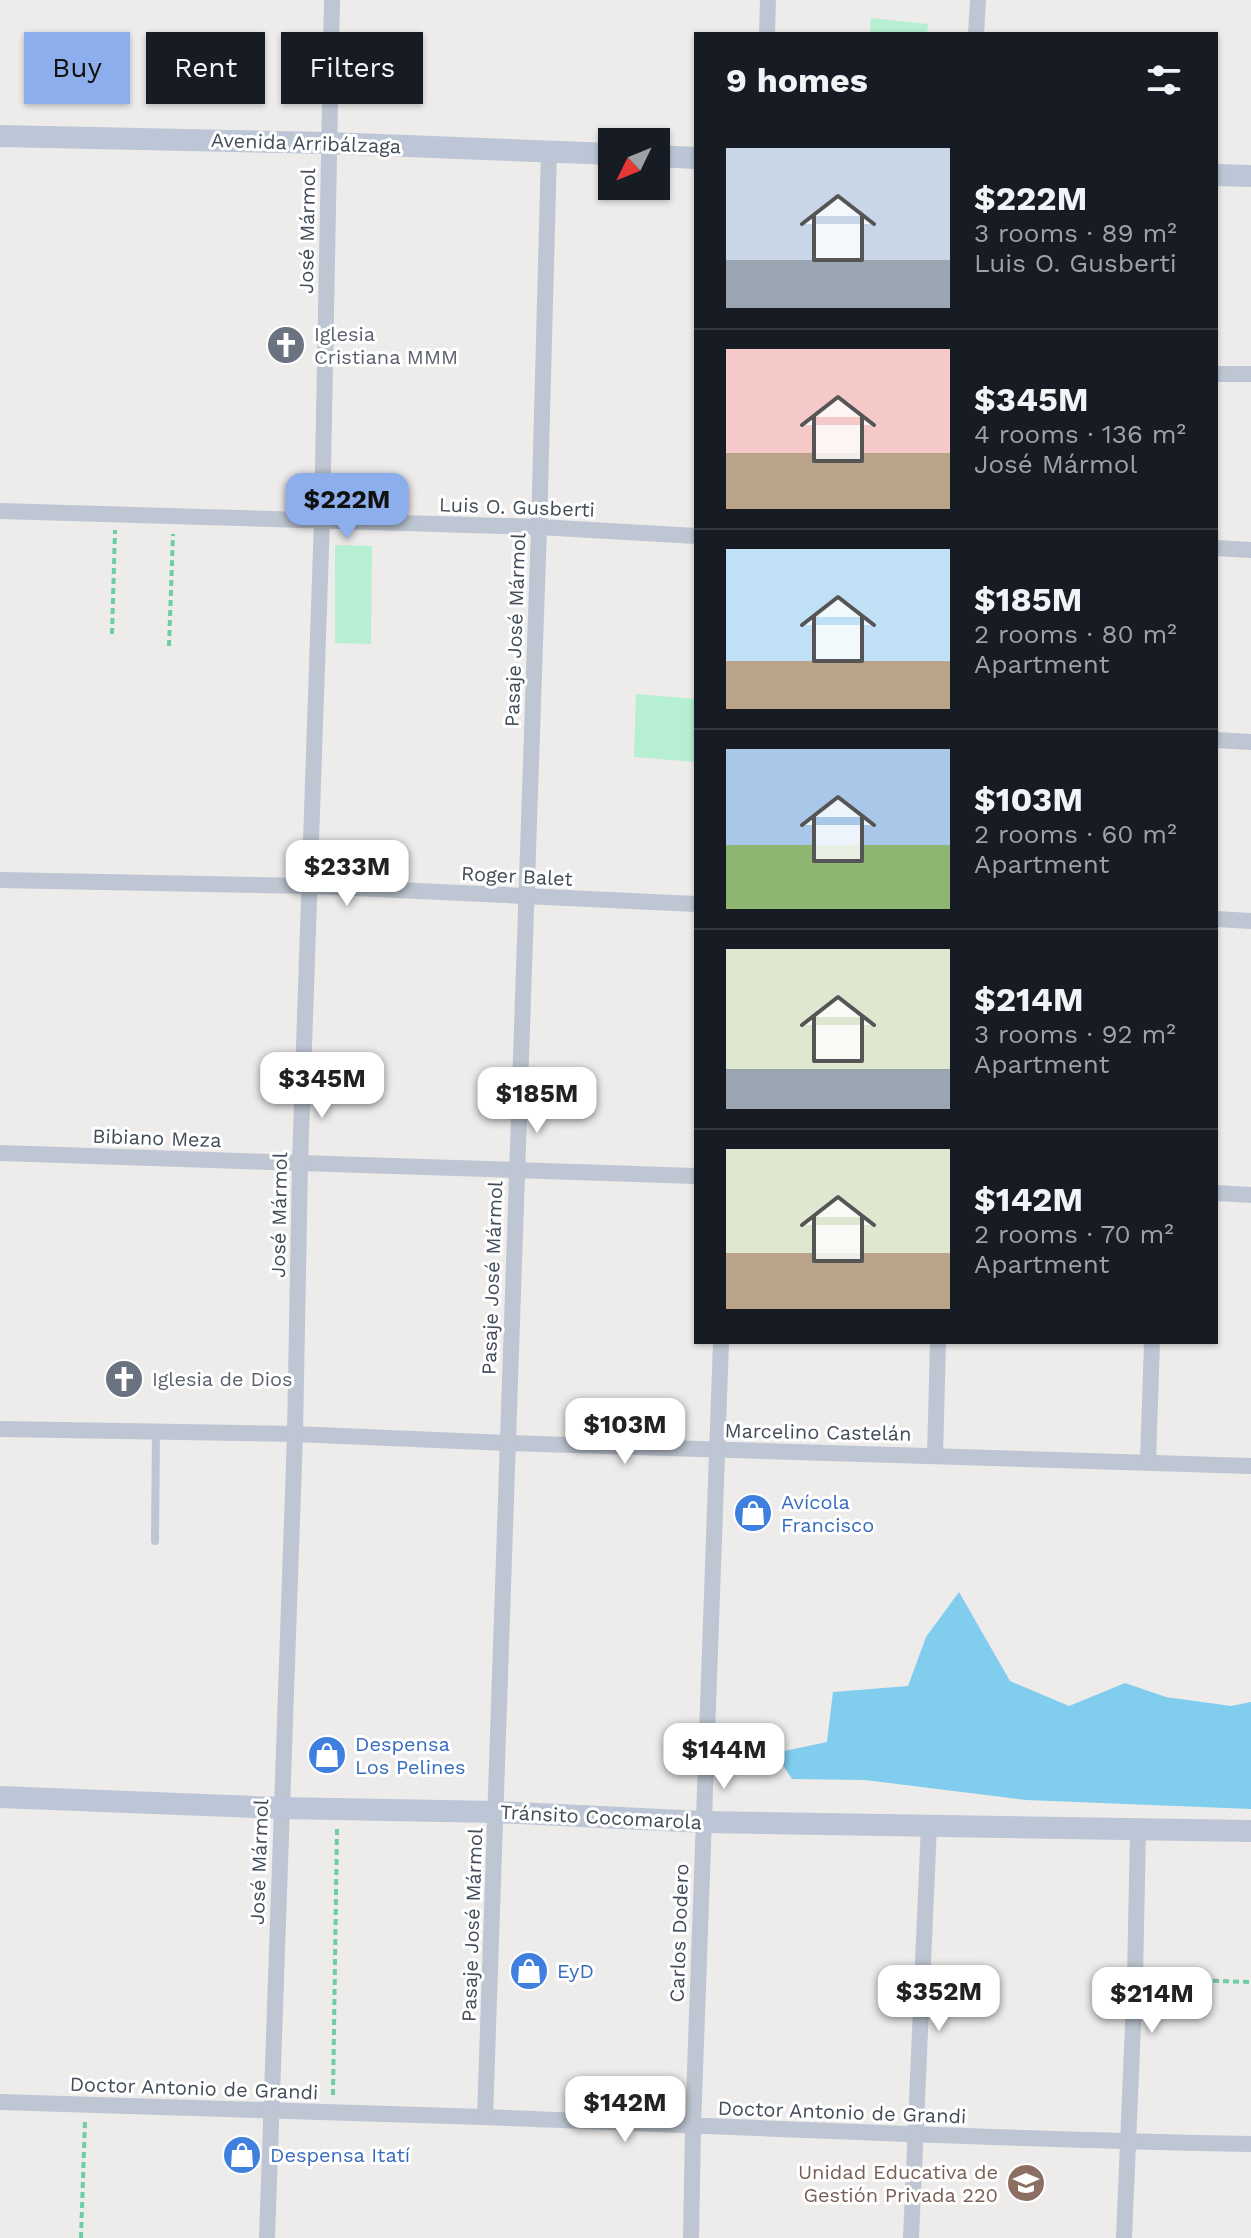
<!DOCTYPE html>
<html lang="en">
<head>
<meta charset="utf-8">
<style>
	:root { --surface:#171b24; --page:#20242c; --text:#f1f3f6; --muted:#9ea1a6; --line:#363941; --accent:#8daeec }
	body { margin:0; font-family:"Work Sans",sans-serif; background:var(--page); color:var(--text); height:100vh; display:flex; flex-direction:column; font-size:30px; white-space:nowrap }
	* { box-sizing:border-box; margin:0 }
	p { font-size:26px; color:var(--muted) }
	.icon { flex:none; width:44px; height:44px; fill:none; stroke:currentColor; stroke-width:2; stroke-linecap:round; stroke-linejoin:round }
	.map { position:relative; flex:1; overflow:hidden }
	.details { position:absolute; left:694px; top:32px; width:524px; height:1312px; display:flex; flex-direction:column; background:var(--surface); border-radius:0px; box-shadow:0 2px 6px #0004 }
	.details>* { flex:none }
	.guide { position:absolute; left:24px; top:32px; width:550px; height:72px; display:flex; gap:16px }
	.needle { width:52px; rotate:227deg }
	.buttons { position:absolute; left:598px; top:128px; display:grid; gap:16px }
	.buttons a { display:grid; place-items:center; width:72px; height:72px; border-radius:0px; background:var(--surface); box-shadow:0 2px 6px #0004; font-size:40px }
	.price { position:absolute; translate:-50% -68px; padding:0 18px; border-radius:16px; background:#fff; color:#222; font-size:26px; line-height:52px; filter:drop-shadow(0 2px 4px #0008) }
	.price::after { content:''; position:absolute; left:50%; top:48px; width:24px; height:18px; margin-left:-12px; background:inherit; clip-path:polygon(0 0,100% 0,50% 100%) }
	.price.active { background:var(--accent); color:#111 }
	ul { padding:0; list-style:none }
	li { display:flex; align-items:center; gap:24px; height:200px; padding:0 32px }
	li+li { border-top:2px solid var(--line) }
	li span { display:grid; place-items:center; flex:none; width:224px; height:160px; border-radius:0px; color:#555 }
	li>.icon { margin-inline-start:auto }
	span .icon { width:96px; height:96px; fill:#fffc; stroke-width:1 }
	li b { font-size:34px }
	h2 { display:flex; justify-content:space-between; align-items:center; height:96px; padding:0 32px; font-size:34px }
	.tag { padding:0 28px; border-radius:0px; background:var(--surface); box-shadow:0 2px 6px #0004; font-size:28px; line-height:72px }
	.tag.active { background:var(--accent); color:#111 }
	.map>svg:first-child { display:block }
	.green { fill:#b6efd1 }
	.water { fill:#81cdee }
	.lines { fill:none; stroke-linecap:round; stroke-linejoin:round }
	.path { stroke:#6dcda7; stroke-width:4; stroke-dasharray:6 4; stroke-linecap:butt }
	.lane { stroke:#bdc6d2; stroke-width:8 }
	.street { stroke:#bdc6d2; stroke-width:16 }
	.secondary { stroke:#bcc6d6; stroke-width:22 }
	.labels { text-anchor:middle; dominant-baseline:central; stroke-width:6; stroke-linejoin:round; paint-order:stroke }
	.street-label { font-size:20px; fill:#434d59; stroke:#fff }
	.worship-label { font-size:20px; fill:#5b616d; stroke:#fff; text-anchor:start }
	.shop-label { font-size:20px; fill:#366cbe; stroke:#fff; text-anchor:start }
	.education-label { font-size:20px; fill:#785e54; stroke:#fff; text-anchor:end }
</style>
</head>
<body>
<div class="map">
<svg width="1251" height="2238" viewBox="0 0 1251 2238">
	<rect width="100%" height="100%" fill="#eeebeb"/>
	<g class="green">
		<path d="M 871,18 L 928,24 L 927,34 L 870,34 Z"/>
		<path d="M 335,545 L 372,546 L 371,644 L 335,643 Z"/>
		<path d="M 636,694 L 696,699 L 696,762 L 634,757 Z"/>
	</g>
	<path class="water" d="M 959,1592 L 1010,1681 L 1069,1706 L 1125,1683 L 1166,1697 L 1231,1706 L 1251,1702 L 1251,1809 L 1026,1800 L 865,1780 L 792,1779 L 775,1753 L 827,1742 L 833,1692 L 908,1686 L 926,1637 Z"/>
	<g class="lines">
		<g class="path">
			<path d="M 112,634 L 115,530"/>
			<path d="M 169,646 L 173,534"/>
			<path d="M 1153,1979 L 1251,1982"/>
			<path d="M 333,2095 L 337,1828"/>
			<path d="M 81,2238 L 85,2120"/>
		</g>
		<path class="lane" d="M 155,1541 L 156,1431"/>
		<g class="street">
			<path d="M 767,34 L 768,0"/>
			<path d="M 976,34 L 978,0"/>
			<path d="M 1216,374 L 1251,374"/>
			<path d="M 0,511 L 539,527 L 696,536"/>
			<path d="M 1216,548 L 1251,550"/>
			<path d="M 1216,740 L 1251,742"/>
			<path d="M 0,880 L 310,886 L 696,904"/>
			<path d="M 1216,919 L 1251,921"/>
			<path d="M 0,1153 L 696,1176"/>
			<path d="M 1216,1193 L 1251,1195"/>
			<path d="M 0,1429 L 295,1434 L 507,1443 L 1251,1466"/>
			<path d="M 935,1455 L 938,1342"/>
			<path d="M 1148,1461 L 1152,1342"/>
			<path d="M 0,2102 C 161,2108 323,2111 484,2117 C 740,2127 995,2139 1251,2144"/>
			<path d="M 485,2117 L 539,527 L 549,151"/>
			<path d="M 267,2238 L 295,1434 L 300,1163 L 322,520 L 332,0"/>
			<path d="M 691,2238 L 693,2127 L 721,1342"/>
			<path d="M 911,2238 L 929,1825"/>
			<path d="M 1124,2238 L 1135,1978 L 1138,1830"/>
		</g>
		<g class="secondary">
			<path d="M 0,136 L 329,143 L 612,154"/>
			<path d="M 656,156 L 696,158"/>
			<path d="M 1216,175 L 1251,176"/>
			<path d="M 0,1797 L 281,1808 L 496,1812 L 703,1822 L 1251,1831"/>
		</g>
	</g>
	<defs>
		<symbol id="church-disc" viewBox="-11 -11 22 22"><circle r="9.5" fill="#6b7280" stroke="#fff"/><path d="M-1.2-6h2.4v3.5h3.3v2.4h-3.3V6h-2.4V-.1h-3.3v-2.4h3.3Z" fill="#fff"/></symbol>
		<symbol id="shop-disc" viewBox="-11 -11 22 22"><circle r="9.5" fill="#3f7fe0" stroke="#fff"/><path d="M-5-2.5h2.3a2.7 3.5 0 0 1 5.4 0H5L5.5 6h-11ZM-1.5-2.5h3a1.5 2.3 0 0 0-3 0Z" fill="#fff"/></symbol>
		<symbol id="school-disc" viewBox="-11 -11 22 22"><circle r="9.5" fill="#8d6e63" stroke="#fff"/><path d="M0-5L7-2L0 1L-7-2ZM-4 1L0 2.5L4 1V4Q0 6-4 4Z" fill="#fff"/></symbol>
	</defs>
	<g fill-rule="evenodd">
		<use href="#church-disc" x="264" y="323" width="44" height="44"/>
		<use href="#church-disc" x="102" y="1357" width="44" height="44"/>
		<use href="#shop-disc" x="731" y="1491" width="44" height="44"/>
		<use href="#shop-disc" x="305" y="1733" width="44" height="44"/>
		<use href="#shop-disc" x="507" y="1949" width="44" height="44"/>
		<use href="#shop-disc" x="220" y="2133" width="44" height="44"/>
		<use href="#school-disc" x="1004" y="2161" width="44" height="44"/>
	</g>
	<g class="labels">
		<g class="street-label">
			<text transform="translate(306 143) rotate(2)">Avenida Arribálzaga</text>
			<text transform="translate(307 231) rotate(-89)">José Mármol</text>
			<text transform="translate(517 507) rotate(2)">Luis O. Gusberti</text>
			<text transform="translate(515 630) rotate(-88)">Pasaje José Mármol</text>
			<text transform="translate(517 876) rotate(3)">Roger Balet</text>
			<text transform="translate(157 1138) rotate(2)">Bibiano Meza</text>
			<text transform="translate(279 1215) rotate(-89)">José Mármol</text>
			<text transform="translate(492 1278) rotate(-88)">Pasaje José Mármol</text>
			<text transform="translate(818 1432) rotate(1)">Marcelino Castelán</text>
			<text transform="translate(601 1817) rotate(3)">Tránsito Cocomarola</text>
			<text transform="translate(259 1862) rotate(-88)">José Mármol</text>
			<text transform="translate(472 1925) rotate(-88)">Pasaje José Mármol</text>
			<text transform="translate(679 1933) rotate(-88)">Carlos Dodero</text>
			<text transform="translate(194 2088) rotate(2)">Doctor Antonio de Grandi</text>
			<text transform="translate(842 2112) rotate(2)">Doctor Antonio de Grandi</text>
		</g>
		<g class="worship-label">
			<text x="314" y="334">Iglesia<tspan x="314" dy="23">Cristiana MMM</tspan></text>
			<text x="152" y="1379">Iglesia de Dios</text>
		</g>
		<g class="shop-label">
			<text x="781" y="1502">Avícola<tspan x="781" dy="23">Francisco</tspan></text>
			<text x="355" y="1744">Despensa<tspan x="355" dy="23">Los Pelines</tspan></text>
			<text x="557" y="1971">EyD</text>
			<text x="270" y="2155">Despensa Itatí</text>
		</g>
		<g class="education-label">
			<text x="998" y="2172">Unidad Educativa de<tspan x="998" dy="23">Gestión Privada 220</tspan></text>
		</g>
	</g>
</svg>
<div class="buttons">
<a><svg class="needle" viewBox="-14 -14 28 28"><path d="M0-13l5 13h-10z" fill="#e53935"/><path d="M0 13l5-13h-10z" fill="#9ea1a6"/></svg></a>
</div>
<b class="price active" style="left:347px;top:541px">$222M</b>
<b class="price" style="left:347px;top:908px">$233M</b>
<b class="price" style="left:322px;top:1120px">$345M</b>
<b class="price" style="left:537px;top:1135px">$185M</b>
<b class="price" style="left:625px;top:1466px">$103M</b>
<b class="price" style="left:724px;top:1791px">$144M</b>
<b class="price" style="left:939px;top:2033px">$352M</b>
<b class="price" style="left:1152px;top:2035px">$214M</b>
<b class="price" style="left:625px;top:2144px">$142M</b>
<div class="guide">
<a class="tag active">Buy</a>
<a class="tag">Rent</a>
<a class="tag">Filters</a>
</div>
<section class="details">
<h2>9 homes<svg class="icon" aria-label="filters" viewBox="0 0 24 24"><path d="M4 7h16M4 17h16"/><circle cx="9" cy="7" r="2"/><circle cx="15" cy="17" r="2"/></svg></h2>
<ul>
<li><span style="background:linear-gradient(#c9d6e8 70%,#9aa5b1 0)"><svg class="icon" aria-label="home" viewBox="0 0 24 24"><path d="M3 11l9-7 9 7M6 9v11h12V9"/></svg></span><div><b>$222M</b><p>3 rooms · 89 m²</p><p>Luis O. Gusberti</p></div></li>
<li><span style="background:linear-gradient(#f6c9c9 65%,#b9a48a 0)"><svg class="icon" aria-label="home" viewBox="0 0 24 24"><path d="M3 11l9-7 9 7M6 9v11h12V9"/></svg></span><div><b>$345M</b><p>4 rooms · 136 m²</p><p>José Mármol</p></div></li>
<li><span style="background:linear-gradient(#bfe0f5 70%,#b9a48a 0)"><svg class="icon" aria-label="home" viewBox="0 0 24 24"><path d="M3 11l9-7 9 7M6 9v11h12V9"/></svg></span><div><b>$185M</b><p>2 rooms · 80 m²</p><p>Apartment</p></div></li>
<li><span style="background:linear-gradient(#a9c7e8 60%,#8fb573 0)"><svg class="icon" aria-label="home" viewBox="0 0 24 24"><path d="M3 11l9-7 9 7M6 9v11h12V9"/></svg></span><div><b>$103M</b><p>2 rooms · 60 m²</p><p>Apartment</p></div></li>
<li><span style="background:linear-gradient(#dfe7d0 75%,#9aa5b1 0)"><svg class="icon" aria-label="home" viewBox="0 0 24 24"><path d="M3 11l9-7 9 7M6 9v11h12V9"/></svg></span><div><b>$214M</b><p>3 rooms · 92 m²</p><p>Apartment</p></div></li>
<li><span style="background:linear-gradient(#dfe7d0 65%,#b9a48a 0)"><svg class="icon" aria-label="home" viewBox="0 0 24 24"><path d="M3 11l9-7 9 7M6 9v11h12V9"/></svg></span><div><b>$142M</b><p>2 rooms · 70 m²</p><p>Apartment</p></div></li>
</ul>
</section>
</div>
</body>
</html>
